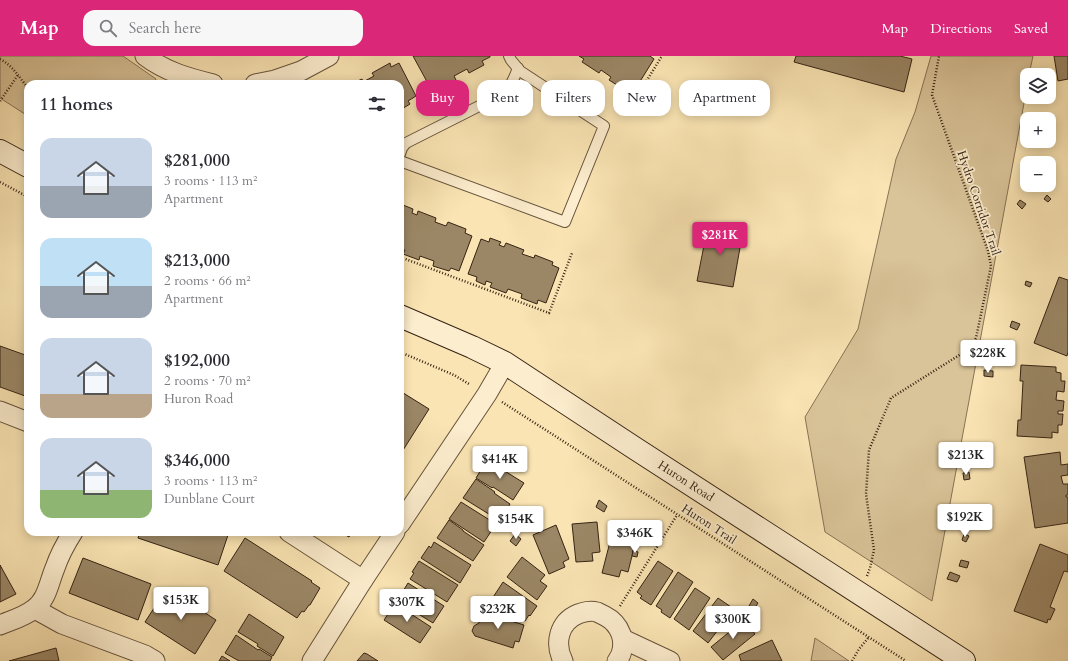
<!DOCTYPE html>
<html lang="en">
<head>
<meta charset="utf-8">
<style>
	:root { --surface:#fff; --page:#f7f7f7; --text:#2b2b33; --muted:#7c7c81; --accent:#db2777 }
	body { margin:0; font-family:Cardo,serif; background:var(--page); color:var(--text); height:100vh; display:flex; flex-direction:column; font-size:15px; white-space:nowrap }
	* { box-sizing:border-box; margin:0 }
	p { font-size:13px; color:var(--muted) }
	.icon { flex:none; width:22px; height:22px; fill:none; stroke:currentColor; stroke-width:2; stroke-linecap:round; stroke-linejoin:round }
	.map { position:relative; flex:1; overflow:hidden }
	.panel { position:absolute; left:24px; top:24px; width:380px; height:456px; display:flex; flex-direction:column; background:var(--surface); border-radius:12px; box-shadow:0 2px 10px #0003 }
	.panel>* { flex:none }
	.top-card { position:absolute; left:416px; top:24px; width:380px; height:36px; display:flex; gap:8px }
	.fabs { position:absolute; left:1020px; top:12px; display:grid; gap:8px }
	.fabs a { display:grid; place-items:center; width:36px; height:36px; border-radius:8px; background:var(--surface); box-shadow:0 2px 10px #0003; font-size:20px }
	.price { position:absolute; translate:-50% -34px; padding:0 9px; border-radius:4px; background:#fff; color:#222; font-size:13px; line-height:26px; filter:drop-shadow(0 1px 2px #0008) }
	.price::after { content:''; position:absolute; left:50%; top:24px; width:12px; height:9px; margin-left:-6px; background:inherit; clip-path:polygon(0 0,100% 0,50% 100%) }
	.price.active { background:var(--accent); color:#fff }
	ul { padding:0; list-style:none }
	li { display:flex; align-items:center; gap:12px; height:100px; padding:0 16px }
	li span { display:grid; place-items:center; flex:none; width:112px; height:80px; border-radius:12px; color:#555 }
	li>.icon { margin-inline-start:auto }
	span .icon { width:48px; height:48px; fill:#fffc; stroke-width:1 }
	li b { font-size:17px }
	h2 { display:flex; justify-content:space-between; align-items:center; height:48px; padding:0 16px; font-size:17px }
	.pill { padding:0 14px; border-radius:12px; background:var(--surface); box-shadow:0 2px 10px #0003; font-size:14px; line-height:36px }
	.pill.active { background:var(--accent); color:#fff }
	header { display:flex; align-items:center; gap:24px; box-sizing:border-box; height:56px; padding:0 20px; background:var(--accent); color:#fff }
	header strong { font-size:19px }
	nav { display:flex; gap:22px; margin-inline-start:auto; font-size:14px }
	.search { width:280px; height:36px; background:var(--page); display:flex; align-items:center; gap:10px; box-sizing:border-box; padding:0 14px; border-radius:12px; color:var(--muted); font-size:15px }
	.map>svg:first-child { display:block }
	.green { fill:#d9c398; stroke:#877356 }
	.building { fill:#9b8766; stroke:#352313 }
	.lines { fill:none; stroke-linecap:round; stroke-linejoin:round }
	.service-casing { stroke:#66533b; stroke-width:12 }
	.minor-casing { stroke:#66533b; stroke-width:21 }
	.secondary-casing { stroke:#352313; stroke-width:24 }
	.path { stroke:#352313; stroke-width:2.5; stroke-dasharray:1 2; stroke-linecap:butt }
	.service { stroke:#fcedce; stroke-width:10 }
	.minor { stroke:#fcedce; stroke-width:19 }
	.secondary { stroke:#fcedce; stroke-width:22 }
	.labels { text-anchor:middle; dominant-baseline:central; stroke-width:3.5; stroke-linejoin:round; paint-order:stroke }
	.street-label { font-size:12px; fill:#352313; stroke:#fcedce }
</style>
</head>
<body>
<header>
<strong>Map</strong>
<div class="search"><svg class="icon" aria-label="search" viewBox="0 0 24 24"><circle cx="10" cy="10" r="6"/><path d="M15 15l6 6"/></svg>Search here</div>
<nav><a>Map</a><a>Directions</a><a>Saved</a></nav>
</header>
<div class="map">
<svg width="1068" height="605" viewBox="0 0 1068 605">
	<rect width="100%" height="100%" fill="#fae4b3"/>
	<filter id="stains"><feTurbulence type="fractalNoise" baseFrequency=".005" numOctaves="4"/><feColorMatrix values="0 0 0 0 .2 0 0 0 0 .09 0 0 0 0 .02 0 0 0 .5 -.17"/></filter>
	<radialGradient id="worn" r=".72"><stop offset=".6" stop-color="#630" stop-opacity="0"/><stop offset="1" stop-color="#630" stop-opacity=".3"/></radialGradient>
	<g class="green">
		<path d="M 0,0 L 123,0 L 156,23 L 154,28 L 28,28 L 28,60 L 0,42 Z"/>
		<path d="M 931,0 L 1033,0 L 1029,19 L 1027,19 L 1027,31 L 932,545 L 825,476 L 805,361 L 858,273 L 896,103 L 915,56 Z"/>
		<path d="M 815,582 L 849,605 L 811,605 Z"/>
	</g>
	<g class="building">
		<path d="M 413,0 L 490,0 L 490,1 L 482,5 L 484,9 L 469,17 L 467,13 L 454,20 L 456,24 L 440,32 L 438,29 L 431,33 Z"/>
		<path d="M 579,0 L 650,0 L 654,3 L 634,35 L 627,31 L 625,34 L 609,24 L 611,21 L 601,14 L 599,17 L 582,6 L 584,3 Z"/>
		<path d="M 796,0 L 900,0 L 912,3 L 904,36 L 794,6 Z"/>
		<path d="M 1054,0 L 1068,0 L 1068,23 L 1058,25 Z"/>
		<path d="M 390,7 L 391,11 L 399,7 L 416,40 L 408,45 L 410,48 L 400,54 L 400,28 L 351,28 L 362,23 L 363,26 L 374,20 L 372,17 Z"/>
		<path d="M 1047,139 L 1051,143 L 1048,146 L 1044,143 Z"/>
		<path d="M 1020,144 L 1026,148 L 1022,153 L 1017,148 Z"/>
		<path d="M 403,149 L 413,153 L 412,157 L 417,159 L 418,155 L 436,162 L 435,166 L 446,170 L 448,166 L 466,173 L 465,177 L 472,180 L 459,215 L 451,212 L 449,215 L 433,210 L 434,205 L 420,200 L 419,204 L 403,198 L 405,194 L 400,193 L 400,153 L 401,153 Z"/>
		<path d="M 708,169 L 743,175 L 733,231 L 697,225 Z"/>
		<path d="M 490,182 L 501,186 L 499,189 L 504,191 L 506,187 L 524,194 L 522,198 L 534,202 L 535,199 L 553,206 L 552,209 L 559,212 L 546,247 L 538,244 L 537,248 L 521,242 L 522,238 L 508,233 L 506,237 L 490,231 L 492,227 L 486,225 L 485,229 L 476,225 L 477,221 L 468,218 L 481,183 L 489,186 Z"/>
		<path d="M 1059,221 L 1068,224 L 1068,296 L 1067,300 L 1034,287 Z"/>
		<path d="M 1026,225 L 1032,227 L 1030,231 L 1025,229 Z"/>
		<path d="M 1012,265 L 1020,268 L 1017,274 L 1010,271 Z"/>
		<path d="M 0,290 L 28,300 L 28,341 L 0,331 Z"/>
		<path d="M 1021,309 L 1056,311 L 1056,316 L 1061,317 L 1061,325 L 1065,325 L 1064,336 L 1057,335 L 1056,344 L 1064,345 L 1063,355 L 1058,355 L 1058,358 L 1063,358 L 1062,369 L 1058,369 L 1058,377 L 1052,376 L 1052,382 L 1017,380 L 1018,364 L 1021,364 L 1023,325 L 1020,325 Z"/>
		<path d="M 984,314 L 993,315 L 993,321 L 984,320 Z"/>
		<path d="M 400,335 L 429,353 L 400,399 Z"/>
		<path d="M 1060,396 L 1061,409 L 1068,408 L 1068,419 L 1061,420 L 1063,428 L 1068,428 L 1068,439 L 1066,439 L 1066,441 L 1068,441 L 1068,467 L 1035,472 L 1024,401 Z"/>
		<path d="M 487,404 L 524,427 L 513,444 L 493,431 L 492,432 L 476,422 Z"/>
		<path d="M 969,416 L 970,423 L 964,424 L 963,417 Z"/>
		<path d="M 476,423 L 495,436 L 494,437 L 510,448 L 500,465 L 463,442 Z"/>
		<path d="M 599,444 L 607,450 L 604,456 L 596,451 Z"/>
		<path d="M 461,446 L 496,468 L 484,486 L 449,463 Z"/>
		<path d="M 967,455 L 969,466 L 959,468 L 957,457 Z"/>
		<path d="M 449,464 L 463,474 L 463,475 L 484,489 L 473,505 L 437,482 Z"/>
		<path d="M 984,465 L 985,470 L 980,471 L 979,466 Z"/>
		<path d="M 597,466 L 600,496 L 592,497 L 593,505 L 576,506 L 572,468 Z"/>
		<path d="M 556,469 L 569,503 L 563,506 L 565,511 L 549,518 L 533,479 Z"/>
		<path d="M 140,476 L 229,476 L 218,509 L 138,482 Z"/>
		<path d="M 340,476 L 352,476 L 349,481 Z"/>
		<path d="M 515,478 L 521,483 L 516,490 L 510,485 Z"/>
		<path d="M 964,478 L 969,480 L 966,486 L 962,484 Z"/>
		<path d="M 245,482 L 312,525 L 311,526 L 320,532 L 310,549 L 309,549 L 304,556 L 302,555 L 297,562 L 224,515 Z"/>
		<path d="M 611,482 L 635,488 L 628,516 L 621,514 L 619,521 L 602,517 Z"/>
		<path d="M 434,486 L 471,509 L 460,527 L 421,502 L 429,490 L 431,492 Z"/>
		<path d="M 1040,488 L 1068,499 L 1068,516 L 1064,515 L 1050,551 L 1055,553 L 1050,564 L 1048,563 L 1047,567 L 1014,555 Z"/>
		<path d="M 633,494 L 638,496 L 637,501 L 632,500 Z"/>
		<path d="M 522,501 L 545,519 L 540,525 L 547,530 L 537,544 L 507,521 Z"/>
		<path d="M 83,502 L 151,528 L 138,564 L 69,537 Z"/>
		<path d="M 961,504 L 969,506 L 967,512 L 959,510 Z"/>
		<path d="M 419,505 L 458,529 L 447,546 L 410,523 L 414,517 L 412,516 Z"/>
		<path d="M 658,505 L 673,515 L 651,549 L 640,542 L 642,540 L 637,536 Z"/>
		<path d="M 0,509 L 16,538 L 0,546 Z"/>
		<path d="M 678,516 L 693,526 L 670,562 L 661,556 L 662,554 L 656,550 Z"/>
		<path d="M 950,516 L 960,520 L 957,526 L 947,523 Z"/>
		<path d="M 503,526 L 537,550 L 530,560 L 529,559 L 525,565 L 518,560 L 516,563 L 506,556 L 504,559 L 488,549 Z"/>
		<path d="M 408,527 L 444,550 L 433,567 L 397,545 Z"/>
		<path d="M 167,532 L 216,564 L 195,598 L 145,566 Z"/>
		<path d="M 695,532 L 710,542 L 689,574 L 674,563 Z"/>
		<path d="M 718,542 L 734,553 L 708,587 L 707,586 L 693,575 Z"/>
		<path d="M 753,543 L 758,547 L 754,553 L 749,550 Z"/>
		<path d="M 394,546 L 412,557 L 411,558 L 431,571 L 420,587 L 384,564 L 388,558 L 386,558 Z"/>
		<path d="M 482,556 L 524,569 L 519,586 L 515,585 L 513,592 L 475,580 L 472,575 L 474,570 L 479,567 Z"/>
		<path d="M 249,558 L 284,581 L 273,600 L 257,590 L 258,588 L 238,576 Z"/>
		<path d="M 744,564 L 755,578 L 723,604 L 711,591 Z"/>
		<path d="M 236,579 L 258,594 L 259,593 L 272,601 L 270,605 L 239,605 L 225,597 Z"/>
		<path d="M 772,584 L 782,605 L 741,605 L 739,599 Z"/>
		<path d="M 56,592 L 59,605 L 9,605 Z"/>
		<path d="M 364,597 L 367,598 L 378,605 L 357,605 Z"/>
		<path d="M 222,600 L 230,605 L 219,605 Z"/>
	</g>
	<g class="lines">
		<defs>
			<g id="service">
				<path d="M 400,98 L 402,92 L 406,87 L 501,39 C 510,32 514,23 518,12"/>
				<path d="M 400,105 L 565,166 L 604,70 L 520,15 L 511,4 L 509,0"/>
			</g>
			<g id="minor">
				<path d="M 145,0 C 166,16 189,22 213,28"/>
				<path d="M 255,28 L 275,24 L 301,15 L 329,0"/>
				<path d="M 0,355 L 28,366"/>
				<path d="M 400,468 L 487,338 L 505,307"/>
				<path d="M 289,476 L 363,524"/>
				<path d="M 35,553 L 62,568 L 145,599 L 155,605"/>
				<path d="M 0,569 C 12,564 24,561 34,553 C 47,544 49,526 55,512 C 59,500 66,487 73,476"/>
				<path d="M 623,583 L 670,605"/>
				<path d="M 312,605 L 363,524 L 395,476"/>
				<path d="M 563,605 C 554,587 559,566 578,558 C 584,556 590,554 597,556 C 599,557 603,559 605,560 C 613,564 618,570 621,578 C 624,587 623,598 617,605"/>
			</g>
			<g id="secondary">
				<path d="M 0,95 L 28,110"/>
				<path d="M 400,260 L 472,291 L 505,307 L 636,393 L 964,605"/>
			</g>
		</defs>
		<use href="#service" class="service-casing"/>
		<use href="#minor" class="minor-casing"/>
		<use href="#secondary" class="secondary-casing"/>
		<g class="path">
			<path d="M 0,3 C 13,10 19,21 28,32"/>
			<path d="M 144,28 L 146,26"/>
			<path d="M 0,45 L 18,19"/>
			<path d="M 629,53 L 662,0"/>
			<path d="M 0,126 L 28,141"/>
			<path d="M 400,201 L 549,257 L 572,197"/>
			<path d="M 400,296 L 454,319 L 469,328"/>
			<path d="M 502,346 L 906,605"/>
			<path d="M 867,520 L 870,512 L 874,494 L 866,438 L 869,394 L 891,342 L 969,293 L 976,282 L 991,210 L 988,195 L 932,39 L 939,0"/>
			<path d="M 620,550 L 677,459"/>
			<path d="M 852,605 L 859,593 L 869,581"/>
		</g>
		<use href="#service" class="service"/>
		<use href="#minor" class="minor"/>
		<use href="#secondary" class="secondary"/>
	</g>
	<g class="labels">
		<g class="street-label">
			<text transform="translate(979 147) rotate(71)">Hydro Corridor Trail</text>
			<text transform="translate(686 425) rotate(33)">Huron Road</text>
			<text transform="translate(709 468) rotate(33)">Huron Trail</text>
		</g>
	</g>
	<rect width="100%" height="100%" filter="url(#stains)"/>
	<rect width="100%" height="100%" fill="url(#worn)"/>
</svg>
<div class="fabs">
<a><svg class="icon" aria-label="layers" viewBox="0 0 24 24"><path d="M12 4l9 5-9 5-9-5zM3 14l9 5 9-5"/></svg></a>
<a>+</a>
<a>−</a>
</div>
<b class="price active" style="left:720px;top:200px">$281K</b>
<b class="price" style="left:988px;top:318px">$228K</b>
<b class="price" style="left:966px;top:420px">$213K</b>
<b class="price" style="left:500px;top:424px">$414K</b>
<b class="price" style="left:965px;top:482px">$192K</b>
<b class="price" style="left:516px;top:484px">$154K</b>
<b class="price" style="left:635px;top:498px">$346K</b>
<b class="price" style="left:181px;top:565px">$153K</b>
<b class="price" style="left:407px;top:567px">$307K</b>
<b class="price" style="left:498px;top:574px">$232K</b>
<b class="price" style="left:733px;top:584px">$300K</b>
<div class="top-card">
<a class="pill active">Buy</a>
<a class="pill">Rent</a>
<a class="pill">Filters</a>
<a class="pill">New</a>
<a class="pill">Apartment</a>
</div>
<section class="panel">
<h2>11 homes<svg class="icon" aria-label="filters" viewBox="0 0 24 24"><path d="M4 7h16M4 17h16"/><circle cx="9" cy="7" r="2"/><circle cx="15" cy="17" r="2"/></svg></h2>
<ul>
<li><span style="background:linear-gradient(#c9d6e8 60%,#9aa5b1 0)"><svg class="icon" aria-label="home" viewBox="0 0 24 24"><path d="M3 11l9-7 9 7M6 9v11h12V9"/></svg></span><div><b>$281,000</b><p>3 rooms · 113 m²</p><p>Apartment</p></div></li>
<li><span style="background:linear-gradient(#bfe0f5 60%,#9aa5b1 0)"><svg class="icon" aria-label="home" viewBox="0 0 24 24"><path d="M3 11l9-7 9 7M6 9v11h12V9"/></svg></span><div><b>$213,000</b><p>2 rooms · 66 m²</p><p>Apartment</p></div></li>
<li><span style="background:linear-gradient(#c9d6e8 70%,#b9a48a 0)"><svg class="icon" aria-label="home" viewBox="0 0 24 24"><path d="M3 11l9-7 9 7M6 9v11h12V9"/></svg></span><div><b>$192,000</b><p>2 rooms · 70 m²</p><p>Huron Road</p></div></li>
<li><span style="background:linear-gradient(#c9d6e8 65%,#8fb573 0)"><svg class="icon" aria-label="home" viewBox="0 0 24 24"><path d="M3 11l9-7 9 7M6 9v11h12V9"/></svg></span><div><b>$346,000</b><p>3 rooms · 113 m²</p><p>Dunblane Court</p></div></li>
</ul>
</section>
</div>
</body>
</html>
